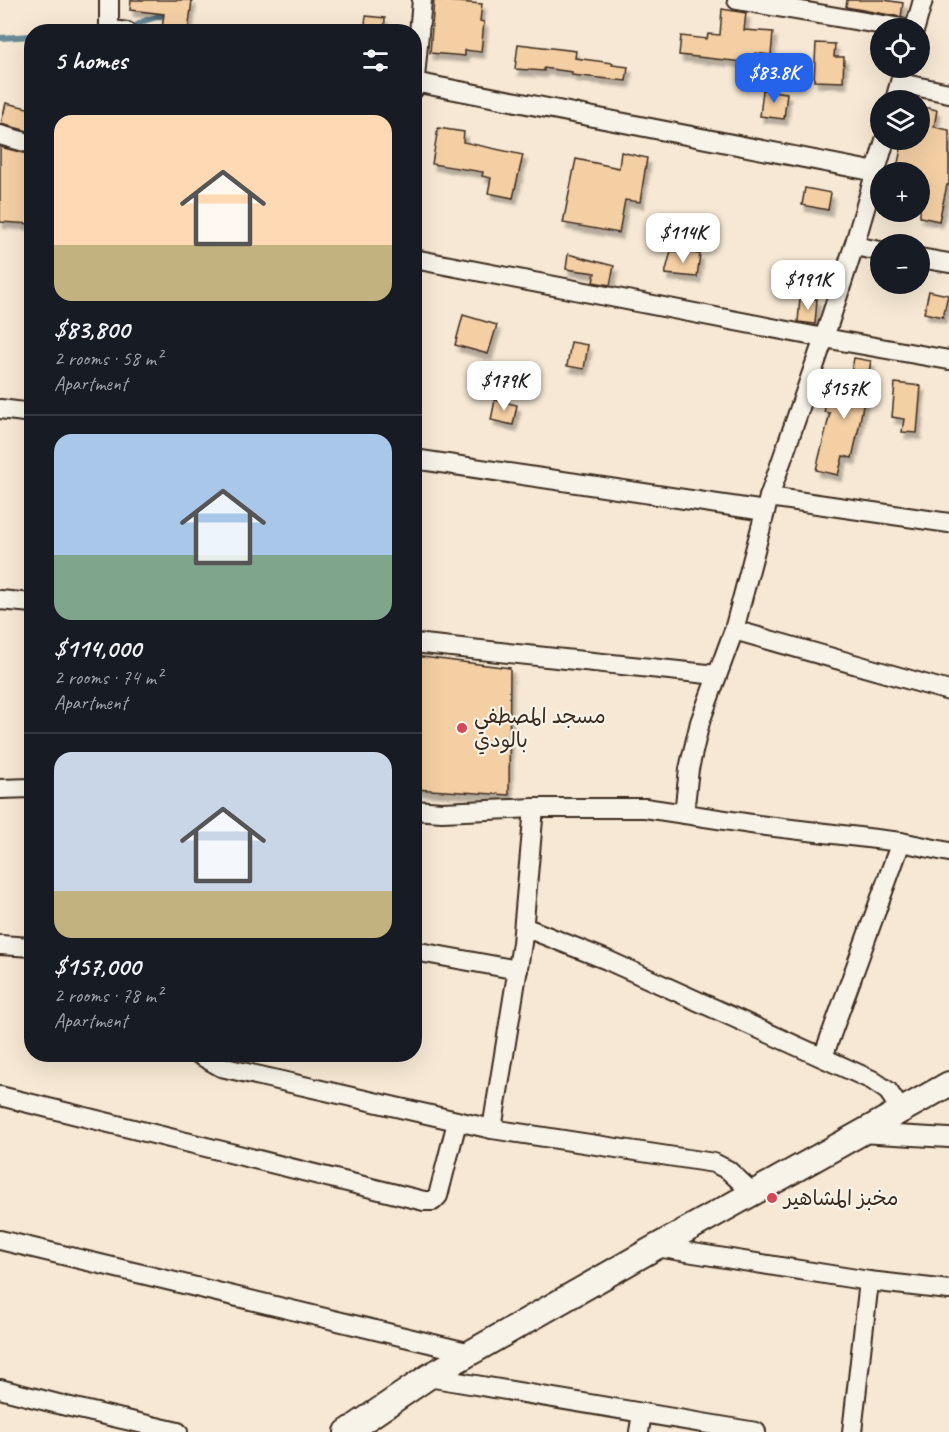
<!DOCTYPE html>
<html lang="en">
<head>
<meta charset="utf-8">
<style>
	:root { --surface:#171b24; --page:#20242c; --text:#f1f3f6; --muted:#9ea1a6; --line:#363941; --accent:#2563eb }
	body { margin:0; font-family:Caveat,"Playpen Sans Arabic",sans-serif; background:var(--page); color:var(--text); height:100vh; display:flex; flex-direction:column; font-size:22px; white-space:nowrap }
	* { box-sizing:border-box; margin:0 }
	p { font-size:20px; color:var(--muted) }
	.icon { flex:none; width:33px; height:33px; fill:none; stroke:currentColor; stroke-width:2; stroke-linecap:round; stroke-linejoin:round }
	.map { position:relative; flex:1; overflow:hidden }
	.side { position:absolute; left:24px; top:24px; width:398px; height:1038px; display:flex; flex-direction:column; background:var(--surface); border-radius:24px; box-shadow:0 6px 24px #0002 }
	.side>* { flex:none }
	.fabs { position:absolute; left:870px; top:18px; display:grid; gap:12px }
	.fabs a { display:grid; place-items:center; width:60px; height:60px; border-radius:50%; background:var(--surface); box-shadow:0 6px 24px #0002; font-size:30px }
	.price { position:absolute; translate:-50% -51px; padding:0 14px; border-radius:12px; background:#fff; color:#222; font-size:20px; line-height:39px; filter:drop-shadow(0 2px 3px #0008) }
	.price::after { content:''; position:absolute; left:50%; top:36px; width:18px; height:14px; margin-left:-9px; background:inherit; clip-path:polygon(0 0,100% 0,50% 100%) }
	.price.on { background:var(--accent); color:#fff }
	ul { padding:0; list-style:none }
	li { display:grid; align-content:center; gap:12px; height:318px; padding:0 30px }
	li+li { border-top:2px solid var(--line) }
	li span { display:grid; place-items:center; height:186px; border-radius:18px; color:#555 }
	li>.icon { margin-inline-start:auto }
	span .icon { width:108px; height:108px; fill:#fffc; stroke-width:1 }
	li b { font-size:26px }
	h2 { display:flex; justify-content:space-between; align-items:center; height:72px; padding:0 30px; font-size:26px }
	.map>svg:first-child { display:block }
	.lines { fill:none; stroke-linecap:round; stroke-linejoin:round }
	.stream { stroke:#698a97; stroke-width:6 }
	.building { fill:#f4cfa4; stroke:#3b2a1e; stroke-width:1.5; filter:url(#shadow) }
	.minor-casing { stroke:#3b2a1e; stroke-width:22 }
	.tertiary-casing { stroke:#3b2a1e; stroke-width:28 }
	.minor { stroke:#f7f3e8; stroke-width:18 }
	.tertiary { stroke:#f7f3e8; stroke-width:24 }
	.poi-dot { fill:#d1495b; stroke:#f7f3e8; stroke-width:2 }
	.labels { text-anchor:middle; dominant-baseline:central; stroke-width:4.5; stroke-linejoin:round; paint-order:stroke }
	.poi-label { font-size:21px; fill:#3b2a1e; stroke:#f7f3e8; text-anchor:start }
</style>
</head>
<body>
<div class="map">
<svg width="949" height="1432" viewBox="0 0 949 1432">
	<defs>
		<filter id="shadow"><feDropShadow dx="3.5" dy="6" stdDeviation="1.5" flood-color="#0004"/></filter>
	</defs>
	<rect width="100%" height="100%" fill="#f6e8d4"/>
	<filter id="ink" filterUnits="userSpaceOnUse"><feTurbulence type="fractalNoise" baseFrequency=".0167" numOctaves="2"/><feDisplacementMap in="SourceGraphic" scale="12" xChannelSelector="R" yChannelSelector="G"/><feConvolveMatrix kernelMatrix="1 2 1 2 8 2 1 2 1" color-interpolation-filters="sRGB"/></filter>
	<g filter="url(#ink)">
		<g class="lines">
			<g class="stream">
				<path d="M 129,30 L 144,21 L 169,13"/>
				<path d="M 0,38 L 32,36"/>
			</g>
		</g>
		<g class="building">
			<path d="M 131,0 L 192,0 L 188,32 L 162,28 L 164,14 L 130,10 Z"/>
			<path d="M 434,0 L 482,4 L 480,21 L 484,22 L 481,52 L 465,50 L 465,56 L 430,53 Z"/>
			<path d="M 847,0 L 884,0 L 903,3 L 901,17 L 846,7 Z"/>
			<path d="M 722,9 L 746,13 L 744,30 L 773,32 L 771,55 L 755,53 L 752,63 L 679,55 L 681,36 L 707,39 L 708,34 L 720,35 Z"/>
			<path d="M 366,16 L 385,18 L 384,32 L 364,32 Z"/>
			<path d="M 816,43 L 835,44 L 834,57 L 844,57 L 843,82 L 814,81 Z"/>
			<path d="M 518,44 L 576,51 L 575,58 L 613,63 L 612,65 L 628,67 L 626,81 L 572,75 L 572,72 L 544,68 L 544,71 L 515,69 Z"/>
			<path d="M 763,90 L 787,93 L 784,119 L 760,116 Z"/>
			<path d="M 6,103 L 32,109 L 32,132 L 1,124 Z"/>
			<path d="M 920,106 L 937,110 L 934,127 L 949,130 L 949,185 L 947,185 L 939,221 L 920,217 L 920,172 L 896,172 L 903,140 L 920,140 Z"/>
			<path d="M 438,128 L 464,132 L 463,142 L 523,155 L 513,198 L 488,193 L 491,178 L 482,176 L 483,172 L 432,164 Z"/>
			<path d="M 0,147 L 32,155 L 32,224 L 0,222 Z"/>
			<path d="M 621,152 L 647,158 L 640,202 L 625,200 L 619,233 L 563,223 L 576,159 L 619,168 Z"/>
			<path d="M 805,188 L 831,193 L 828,210 L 802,205 Z"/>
			<path d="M 671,251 L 700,254 L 697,277 L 665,274 Z"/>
			<path d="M 568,254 L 614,266 L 610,285 L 593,282 L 595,273 L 566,269 Z"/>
			<path d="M 929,291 L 948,295 L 943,317 L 924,313 Z"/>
			<path d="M 800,298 L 817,299 L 815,324 L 798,322 Z"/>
			<path d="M 463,315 L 497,325 L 488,354 L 455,345 Z"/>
			<path d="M 571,342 L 588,345 L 584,369 L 567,366 Z"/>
			<path d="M 854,358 L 871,361 L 859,427 L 852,458 L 843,456 L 838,475 L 816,470 L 830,413 L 824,412 L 829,392 L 847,396 Z"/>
			<path d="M 895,383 L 921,386 L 917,433 L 902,432 L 904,419 L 892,417 Z"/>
			<path d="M 495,400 L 517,405 L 513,425 L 491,420 Z"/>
			<path d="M 414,656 L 510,668 L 509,795 L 414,789 Z"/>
		</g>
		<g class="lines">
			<defs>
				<g id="minor">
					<path d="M 109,0 L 109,26 L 113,30 L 127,32"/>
					<path d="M 737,0 L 901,28"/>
					<path d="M 915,28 L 923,0"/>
					<path d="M 414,82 L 876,172"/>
					<path d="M 900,83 L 949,93"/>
					<path d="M 414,89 L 422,0"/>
					<path d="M 895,100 L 904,68"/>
					<path d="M 0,135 L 32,144"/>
					<path d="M 885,140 L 854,246 L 824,338 L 769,497 L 734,630 L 949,691"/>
					<path d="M 854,246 L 880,251"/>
					<path d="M 920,258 L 949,263"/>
					<path d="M 414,259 L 824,338 L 949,360"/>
					<path d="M 0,409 L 32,413"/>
					<path d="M 414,459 L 765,511"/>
					<path d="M 769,497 L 949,523"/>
					<path d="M 0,600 L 32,603"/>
					<path d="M 414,643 L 717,675"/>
					<path d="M 0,789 L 32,788"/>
					<path d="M 414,810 L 442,812 L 534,808 L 645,808 L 758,825 L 901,842 L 949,852"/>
					<path d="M 684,814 L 689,769 L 700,722 L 734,630"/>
					<path d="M 524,927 L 607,960 L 872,1080 L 888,1091 L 901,1110"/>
					<path d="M 0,945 L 32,947"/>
					<path d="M 414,951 L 518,970"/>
					<path d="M 198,1054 L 221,1067 L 492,1129 L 714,1163 L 728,1170 L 753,1193"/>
					<path d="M 823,1057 L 901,842"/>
					<path d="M 0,1096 L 424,1201 L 433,1201 L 438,1196 L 457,1122"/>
					<path d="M 492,1129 L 522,943 L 534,808"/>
					<path d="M 860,1133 L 949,1138"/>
					<path d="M 0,1240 L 471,1353"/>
					<path d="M 656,1247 L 869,1281 L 949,1290"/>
					<path d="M 428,1377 L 756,1432"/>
					<path d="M 0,1389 L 62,1405 L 178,1432"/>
					<path d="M 639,1432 L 642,1413"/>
					<path d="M 852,1432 L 869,1281"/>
				</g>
				<path id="tertiary" d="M 347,1432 L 428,1377 L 656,1247 L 949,1084"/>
			</defs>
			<use href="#minor" class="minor-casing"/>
			<use href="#tertiary" class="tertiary-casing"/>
			<use href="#minor" class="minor"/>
			<use href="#tertiary" class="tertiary"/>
		</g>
	</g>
	<g class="poi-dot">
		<circle cx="462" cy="728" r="6"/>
		<circle cx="772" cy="1198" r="6"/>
	</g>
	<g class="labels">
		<g class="poi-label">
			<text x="474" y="716">مسجد المصطفي<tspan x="474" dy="24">بالودي</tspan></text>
			<text x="784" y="1198">مخبز المشاهير</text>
		</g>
	</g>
</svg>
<div class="fabs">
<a><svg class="icon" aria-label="locate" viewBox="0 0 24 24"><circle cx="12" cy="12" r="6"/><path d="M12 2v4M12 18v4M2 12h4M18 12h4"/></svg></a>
<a><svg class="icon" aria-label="layers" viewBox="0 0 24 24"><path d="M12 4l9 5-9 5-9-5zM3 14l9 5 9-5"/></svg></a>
<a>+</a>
<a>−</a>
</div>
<b class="price on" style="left:774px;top:104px">$83.8K</b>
<b class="price" style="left:683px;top:264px">$114K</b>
<b class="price" style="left:808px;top:311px">$191K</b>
<b class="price" style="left:504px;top:412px">$179K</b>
<b class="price" style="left:844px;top:420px">$157K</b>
<section class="side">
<h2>5 homes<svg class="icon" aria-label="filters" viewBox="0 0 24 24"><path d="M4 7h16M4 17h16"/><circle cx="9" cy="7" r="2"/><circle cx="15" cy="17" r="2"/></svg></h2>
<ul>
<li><span style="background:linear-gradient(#ffd9b3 70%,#c2b280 0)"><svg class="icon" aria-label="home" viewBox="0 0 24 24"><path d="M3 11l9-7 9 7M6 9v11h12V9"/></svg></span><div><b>$83,800</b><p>2 rooms · 58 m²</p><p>Apartment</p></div></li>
<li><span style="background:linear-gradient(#a9c7e8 65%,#7fa58c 0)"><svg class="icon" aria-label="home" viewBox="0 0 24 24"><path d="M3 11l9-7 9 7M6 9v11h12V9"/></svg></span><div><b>$114,000</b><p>2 rooms · 74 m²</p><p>Apartment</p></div></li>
<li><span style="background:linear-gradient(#c9d6e8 75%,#c2b280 0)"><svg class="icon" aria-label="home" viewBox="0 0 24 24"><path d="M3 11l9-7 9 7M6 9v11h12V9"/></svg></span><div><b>$157,000</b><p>2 rooms · 78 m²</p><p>Apartment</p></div></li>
</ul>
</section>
</div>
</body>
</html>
